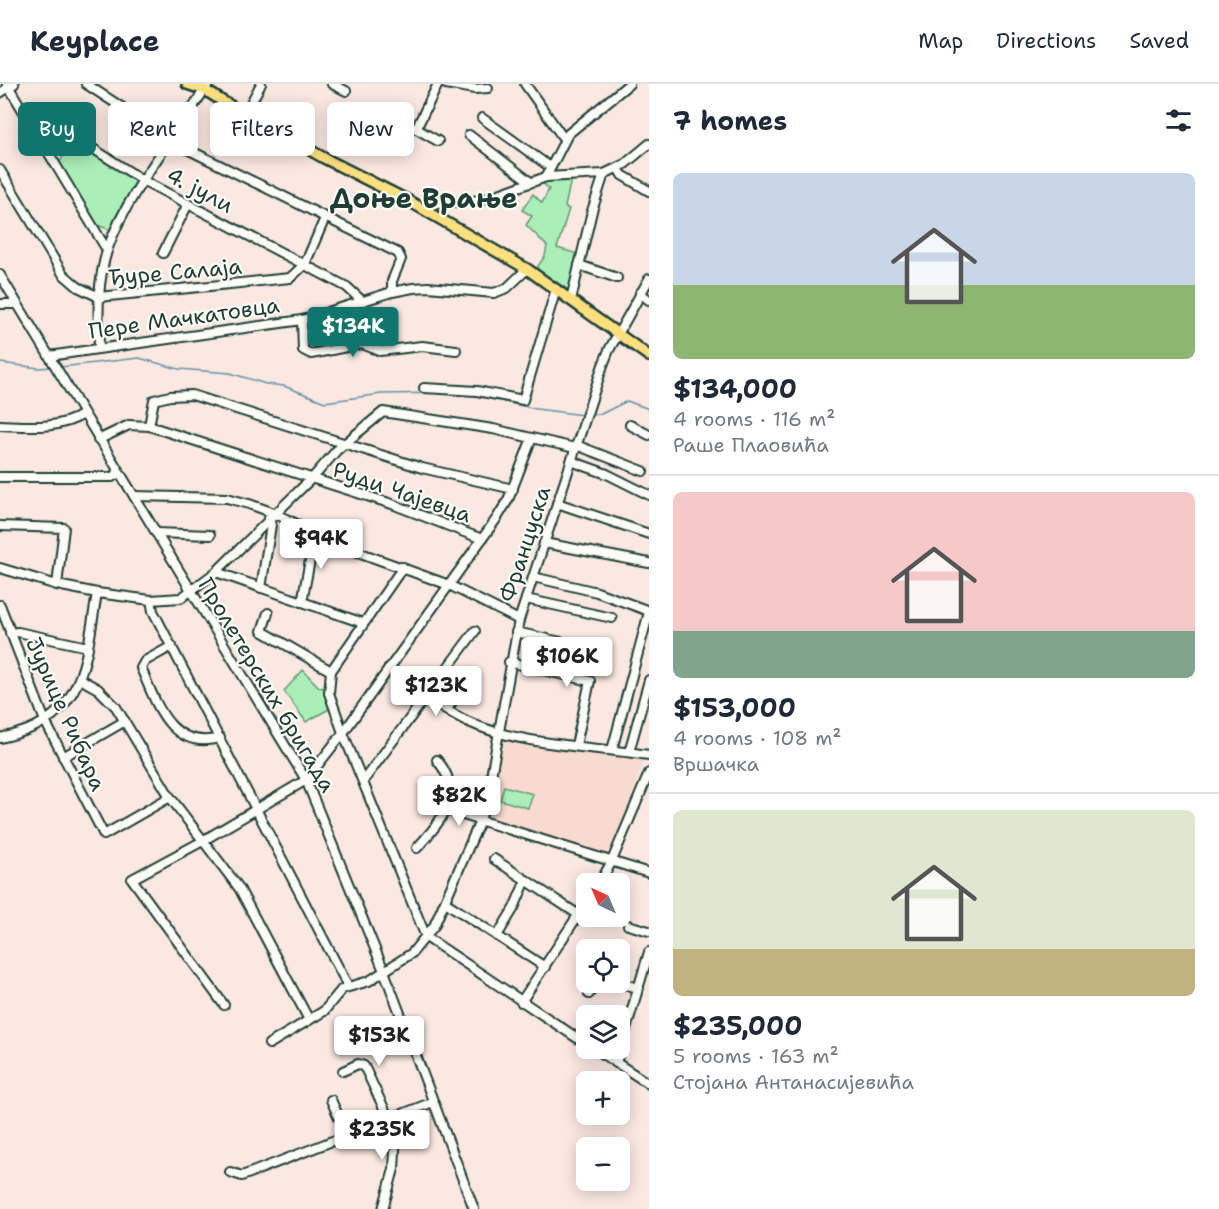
<!DOCTYPE html>
<html lang="en">
<head>
<meta charset="utf-8">
<style>
	:root { --surface:#fff; --page:#f6f6f7; --text:#1f2937; --muted:#747a83; --line:#e0e1e3; --accent:#0f766e }
	body { margin:0; font-family:"Shantell Sans",sans-serif; background:var(--page); color:var(--text); height:100vh; display:flex; flex-direction:column; font-size:22px; white-space:nowrap }
	* { box-sizing:border-box; margin:0 }
	p { font-size:20px; color:var(--muted) }
	.icon { flex:none; width:33px; height:33px; fill:none; stroke:currentColor; stroke-width:2; stroke-linecap:round; stroke-linejoin:round }
	.map { position:relative; flex:1; overflow:hidden }
	.panel { display:flex; flex-direction:column; background:var(--surface); width:570px }
	.panel>* { flex:none }
	.hud { position:absolute; left:18px; top:18px; width:540px; height:54px; display:flex; gap:12px }
	.needle { width:39px; rotate:316deg }
	.controls { position:absolute; left:576px; top:789px; display:grid; gap:12px }
	.controls a { display:grid; place-items:center; width:54px; height:54px; border-radius:9px; background:var(--surface); box-shadow:0 3px 15px #0003; font-size:30px }
	.price { position:absolute; translate:-50% -51px; padding:0 14px; border-radius:6px; background:#fff; color:#222; font-size:20px; line-height:39px; filter:drop-shadow(0 2px 3px #0008) }
	.price::after { content:''; position:absolute; left:50%; top:36px; width:18px; height:14px; margin-left:-9px; background:inherit; clip-path:polygon(0 0,100% 0,50% 100%) }
	.price.selected { background:var(--accent); color:#fff }
	ul { padding:0; list-style:none }
	li { display:grid; align-content:center; gap:12px; height:318px; padding:0 24px }
	li+li { border-top:2px solid var(--line) }
	li span { display:grid; place-items:center; height:186px; border-radius:9px; color:#555 }
	li>.icon { margin-inline-start:auto }
	span .icon { width:108px; height:108px; fill:#fffc; stroke-width:1 }
	li b { font-size:26px }
	h2 { display:flex; justify-content:space-between; align-items:center; height:72px; padding:0 24px; font-size:26px }
	.tag { padding:0 21px; border-radius:9px; background:var(--surface); box-shadow:0 3px 15px #0003; font-size:21px; line-height:54px }
	.tag.selected { background:var(--accent); color:#fff }
	header { display:flex; align-items:center; gap:36px; box-sizing:border-box; height:84px; padding:0 30px; background:var(--surface); border-bottom:2px solid var(--line) }
	header strong { font-size:28px }
	nav { display:flex; gap:33px; margin-inline-start:auto; font-size:21px }
	main { display:flex; flex:1; min-height:0 }
	.map>svg:first-child { display:block }
	.built { fill:#f8dad1 }
	.green { fill:#aaeeb8; stroke:#649676; stroke-width:1.5 }
	.lines { fill:none; stroke-linecap:round; stroke-linejoin:round }
	.stream { stroke:#6790a6; stroke-width:1.5 }
	.minor-casing { stroke:#1f3d34; stroke-width:12 }
	.major-casing { stroke:#1f3d34; stroke-width:14 }
	.minor { stroke:#fdfcf7; stroke-width:8 }
	.major { stroke:#fce080; stroke-width:9 }
	.labels { text-anchor:middle; dominant-baseline:central; stroke-width:4.5; stroke-linejoin:round; paint-order:stroke }
	.street-label { font-size:22px; fill:#1f3d34; stroke:#fdfcf7 }
	.district-label { font-size:28px; font-weight:bold; fill:#1f3d34; stroke:#fdfcf7 }
</style>
</head>
<body>
<header>
<strong>Keyplace</strong>
<nav><a>Map</a><a>Directions</a><a>Saved</a></nav>
</header>
<main>
<div class="map">
<svg width="649" height="1125" viewBox="0 0 649 1125">
	<rect width="100%" height="100%" fill="#fae8e1"/>
	<filter id="ink" filterUnits="userSpaceOnUse"><feTurbulence type="fractalNoise" baseFrequency=".0167" numOctaves="2"/><feDisplacementMap in="SourceGraphic" scale="12" xChannelSelector="R" yChannelSelector="G"/><feConvolveMatrix kernelMatrix="1 2 1 2 8 2 1 2 1" color-interpolation-filters="sRGB"/></filter>
	<g filter="url(#ink)">
		<path class="built" d="M 508,655 L 644,676 L 610,775 L 485,736 L 500,659 L 502,656 Z"/>
		<g class="green">
			<path d="M 72,55 L 137,99 L 110,146 L 95,140 L 59,80 Z"/>
			<path d="M 571,95 L 565,123 L 569,125 L 557,164 L 578,170 L 568,206 L 536,185 L 545,172 L 547,162 L 526,141 L 532,132 L 522,126 L 533,110 L 542,119 L 549,105 L 539,96 Z"/>
			<path d="M 303,586 L 319,603 L 324,604 L 329,625 L 306,638 L 284,607 Z"/>
			<path d="M 504,702 L 533,710 L 528,724 L 500,716 Z"/>
		</g>
		<g class="lines">
			<g class="stream">
				<path d="M 0,279 L 39,284 L 53,283"/>
				<path d="M 60,283 L 139,274 L 179,285 L 230,289 L 266,300 L 284,302 L 325,318 L 381,310 L 444,309"/>
				<path d="M 469,310 L 536,325 L 583,331"/>
				<path d="M 590,331 L 601,330 L 627,317 L 649,325"/>
			</g>
			<defs>
				<g id="minor">
					<path d="M 7,0 L 107,166"/>
					<path d="M 86,0 L 183,63 L 398,169 L 401,175 L 392,197 L 392,208"/>
					<path d="M 332,0 L 346,7"/>
					<path d="M 446,0 L 475,5 L 488,4"/>
					<path d="M 525,0 L 564,55"/>
					<path d="M 0,9 L 14,0"/>
					<path d="M 23,26 L 34,27 L 144,97 L 347,203 L 362,217"/>
					<path d="M 383,26 L 438,57"/>
					<path d="M 245,30 L 261,0"/>
					<path d="M 482,34 L 550,83"/>
					<path d="M 416,45 L 438,0"/>
					<path d="M 469,51 L 529,97"/>
					<path d="M 618,84 L 622,91 L 649,107"/>
					<path d="M 0,86 L 63,190 L 78,203 L 99,213 L 290,194 L 305,180 L 325,134"/>
					<path d="M 546,93 L 568,50 L 629,0"/>
					<path d="M 426,127 L 433,120 L 482,116 L 546,93 L 604,90 L 625,80 L 649,60"/>
					<path d="M 163,169 L 188,120"/>
					<path d="M 579,181 L 617,194"/>
					<path d="M 0,191 L 306,696 L 384,887 L 474,1125"/>
					<path d="M 640,209 L 649,216"/>
					<path d="M 571,216 L 592,127 L 604,90"/>
					<path d="M 0,220 L 17,220"/>
					<path d="M 302,236 L 303,266 L 311,270 L 362,260 L 380,267 L 422,262 L 456,266"/>
					<path d="M 99,264 C 98,231 97,196 108,164 C 127,109 177,50 208,0"/>
					<path d="M 49,272 L 302,236 L 392,208 L 413,204 L 428,203 L 494,209 L 507,204 L 527,185"/>
					<path d="M 424,304 L 477,307 L 523,316 L 556,205"/>
					<path d="M 0,341 C 27,342 59,346 83,330"/>
					<path d="M 630,341 L 649,351"/>
					<path d="M 149,342 L 154,316 L 170,312 L 192,311 L 422,384 L 513,405"/>
					<path d="M 98,356 L 129,341 L 149,342 L 392,420 L 482,455"/>
					<path d="M 576,361 L 643,387"/>
					<path d="M 571,377 L 607,390 L 649,411"/>
					<path d="M 0,393 L 112,393 L 119,389"/>
					<path d="M 134,412 L 227,414 L 249,420 L 274,429 L 344,463 L 449,501 L 519,536"/>
					<path d="M 557,419 L 649,450"/>
					<path d="M 0,442 L 64,444 L 57,501"/>
					<path d="M 156,449 L 210,451"/>
					<path d="M 544,459 L 649,479"/>
					<path d="M 403,483 L 331,587 L 329,609 L 343,649 L 426,853 L 586,960"/>
					<path d="M 0,484 L 57,501 L 97,509 L 151,516 L 181,514 L 216,488 L 316,390 L 337,366 L 383,328 L 493,345 L 575,364"/>
					<path d="M 216,488 L 363,539"/>
					<path d="M 533,493 L 597,508 L 649,527"/>
					<path d="M 261,504 L 271,441 L 269,434"/>
					<path d="M 526,515 L 612,534"/>
					<path d="M 151,516 L 153,527 L 348,902"/>
					<path d="M 302,518 L 315,450"/>
					<path d="M 0,521 L 45,637 L 104,751 L 170,713"/>
					<path d="M 268,529 L 262,547 L 331,587"/>
					<path d="M 516,548 L 588,564"/>
					<path d="M 10,549 L 18,548 L 88,563"/>
					<path d="M 172,562 L 145,577 L 141,584 C 157,621 171,667 220,654"/>
					<path d="M 509,578 L 590,597 L 576,661"/>
					<path d="M 389,584 C 415,602 440,625 469,638 C 517,661 595,663 649,671"/>
					<path d="M 80,595 L 98,605 L 116,623 L 170,713 L 239,804 L 309,936"/>
					<path d="M 447,625 L 468,596"/>
					<path d="M 0,654 C 85,637 85,581 97,509"/>
					<path d="M 612,666 L 649,528"/>
					<path d="M 629,668 L 649,596"/>
					<path d="M 63,673 L 125,637"/>
					<path d="M 363,697 L 475,547"/>
					<path d="M 447,726 L 649,789"/>
					<path d="M 417,764 C 441,737 466,710 437,676"/>
					<path d="M 494,775 L 579,831"/>
					<path d="M 599,800 L 611,779 L 649,689"/>
					<path d="M 445,818 L 545,883"/>
					<path d="M 628,841 L 649,847"/>
					<path d="M 497,852 L 514,824 L 526,796"/>
					<path d="M 615,898 L 639,904"/>
					<path d="M 589,910 L 597,898"/>
					<path d="M 521,918 L 586,819"/>
					<path d="M 224,921 L 132,795 L 199,759 L 306,696 L 343,649 L 497,434 L 508,416 L 532,354"/>
					<path d="M 269,960 L 324,927 L 342,905 L 369,897 L 412,869 L 434,842 L 480,737 L 490,698 L 519,536 L 603,281 L 609,266 L 649,195"/>
					<path d="M 594,964 L 649,1000"/>
					<path d="M 616,979 L 649,868"/>
					<path d="M 343,987 L 358,980 L 364,982 L 389,1035"/>
					<path d="M 331,1016 L 347,1051"/>
					<path d="M 230,1088 L 242,1092 L 433,1018"/>
					<path d="M 383,1125 L 394,1085 L 397,1031"/>
				</g>
				<g id="major">
					<path d="M 187,0 L 205,6"/>
					<path d="M 200,0 L 205,6 L 222,17 L 324,74 L 409,117 L 527,185 L 649,272"/>
				</g>
			</defs>
			<use href="#minor" class="minor-casing"/>
			<use href="#major" class="major-casing"/>
			<use href="#minor" class="minor"/>
			<use href="#major" class="major"/>
		</g>
	</g>
	<g class="labels">
		<g class="street-label">
			<text transform="translate(200 106) rotate(28)">4. јули</text>
			<text transform="translate(175 188) rotate(-5)">Ђуре Салаја</text>
			<text transform="translate(184 234) rotate(-8)">Пере Мачкатовца</text>
			<text transform="translate(402 408) rotate(19)">Руди Чајевца</text>
			<text transform="translate(525 460) rotate(-72)">Француска</text>
			<text transform="translate(267 601) rotate(59)">Пролетерских бригада</text>
			<text transform="translate(66 630) rotate(66)">Јурице Рибара</text>
		</g>
		<g class="district-label">
			<text x="424" y="114">Доње Врање</text>
		</g>
	</g>
</svg>
<div class="controls">
<a><svg class="needle" viewBox="-14 -14 28 28"><path d="M0-13l5 13h-10z" fill="#e53935"/><path d="M0 13l5-13h-10z" fill="#747a83"/></svg></a>
<a><svg class="icon" aria-label="locate" viewBox="0 0 24 24"><circle cx="12" cy="12" r="6"/><path d="M12 2v4M12 18v4M2 12h4M18 12h4"/></svg></a>
<a><svg class="icon" aria-label="layers" viewBox="0 0 24 24"><path d="M12 4l9 5-9 5-9-5zM3 14l9 5 9-5"/></svg></a>
<a>+</a>
<a>−</a>
</div>
<b class="price selected" style="left:353px;top:274px">$134K</b>
<b class="price" style="left:321px;top:486px">$94K</b>
<b class="price" style="left:567px;top:604px">$106K</b>
<b class="price" style="left:436px;top:633px">$123K</b>
<b class="price" style="left:459px;top:743px">$82K</b>
<b class="price" style="left:379px;top:983px">$153K</b>
<b class="price" style="left:382px;top:1077px">$235K</b>
<div class="hud">
<a class="tag selected">Buy</a>
<a class="tag">Rent</a>
<a class="tag">Filters</a>
<a class="tag">New</a>
</div>
</div>
<section class="panel">
<h2>7 homes<svg class="icon" aria-label="filters" viewBox="0 0 24 24"><path d="M4 7h16M4 17h16"/><circle cx="9" cy="7" r="2"/><circle cx="15" cy="17" r="2"/></svg></h2>
<ul>
<li><span style="background:linear-gradient(#c9d6e8 60%,#8fb573 0)"><svg class="icon" aria-label="home" viewBox="0 0 24 24"><path d="M3 11l9-7 9 7M6 9v11h12V9"/></svg></span><div><b>$134,000</b><p>4 rooms · 116 m²</p><p>Раше Плаовића</p></div></li>
<li><span style="background:linear-gradient(#f6c9c9 75%,#7fa58c 0)"><svg class="icon" aria-label="home" viewBox="0 0 24 24"><path d="M3 11l9-7 9 7M6 9v11h12V9"/></svg></span><div><b>$153,000</b><p>4 rooms · 108 m²</p><p>Вршачка</p></div></li>
<li><span style="background:linear-gradient(#dfe7d0 75%,#c2b280 0)"><svg class="icon" aria-label="home" viewBox="0 0 24 24"><path d="M3 11l9-7 9 7M6 9v11h12V9"/></svg></span><div><b>$235,000</b><p>5 rooms · 163 m²</p><p>Стојана Антанасијевића</p></div></li>
</ul>
</section>
</main>
</body>
</html>
